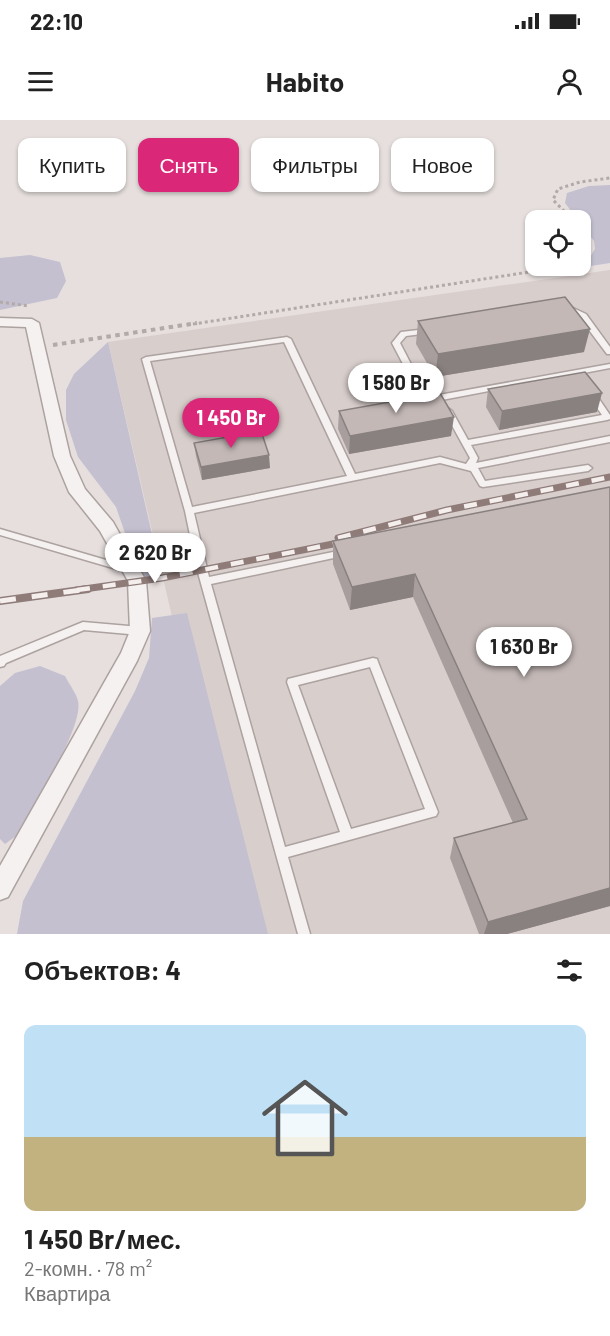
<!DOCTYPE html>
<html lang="ru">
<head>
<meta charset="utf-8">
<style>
	:root { --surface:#fff; --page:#f2f2f2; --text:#222; --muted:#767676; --line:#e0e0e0; --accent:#db2777 }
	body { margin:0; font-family:Barlow,sans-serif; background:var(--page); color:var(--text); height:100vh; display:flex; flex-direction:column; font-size:22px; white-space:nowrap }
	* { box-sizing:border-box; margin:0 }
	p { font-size:20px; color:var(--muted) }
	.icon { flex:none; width:33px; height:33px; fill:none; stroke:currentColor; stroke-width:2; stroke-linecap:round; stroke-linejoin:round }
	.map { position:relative; height:814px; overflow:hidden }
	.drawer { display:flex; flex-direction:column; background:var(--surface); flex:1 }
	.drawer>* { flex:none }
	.guide { position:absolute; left:18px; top:18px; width:574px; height:54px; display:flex; gap:12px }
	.tools { position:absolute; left:525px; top:90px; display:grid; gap:12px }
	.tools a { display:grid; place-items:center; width:66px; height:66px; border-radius:12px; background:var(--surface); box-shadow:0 2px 4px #0004; font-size:30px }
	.price { position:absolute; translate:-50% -51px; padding:0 14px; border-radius:21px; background:#fff; color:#222; font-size:20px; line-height:39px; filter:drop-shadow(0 2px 3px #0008) }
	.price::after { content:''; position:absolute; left:50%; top:36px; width:18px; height:14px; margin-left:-9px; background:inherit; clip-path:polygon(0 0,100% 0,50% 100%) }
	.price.active { background:var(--accent); color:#fff }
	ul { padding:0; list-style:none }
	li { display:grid; align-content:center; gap:12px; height:318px; padding:0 24px }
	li+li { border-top:2px solid var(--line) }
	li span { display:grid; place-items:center; height:186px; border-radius:12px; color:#555 }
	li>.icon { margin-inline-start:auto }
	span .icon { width:108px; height:108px; fill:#fffc; stroke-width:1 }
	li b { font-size:26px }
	h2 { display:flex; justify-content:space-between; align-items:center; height:72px; padding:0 24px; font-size:26px }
	.tag { padding:0 21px; border-radius:12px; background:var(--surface); box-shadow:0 2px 4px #0004; font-size:21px; line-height:54px }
	.tag.active { background:var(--accent); color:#fff }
	.status { display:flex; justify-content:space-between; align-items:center; height:42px; padding:0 30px; background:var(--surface); direction:ltr }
	.status svg { height:16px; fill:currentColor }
	header { display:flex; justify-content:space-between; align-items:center; height:78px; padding:0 24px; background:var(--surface); font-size:27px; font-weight:700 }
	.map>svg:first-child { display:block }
	.built { fill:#d8cecc }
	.green { fill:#c4c0d0 }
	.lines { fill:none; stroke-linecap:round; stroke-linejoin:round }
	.lane-casing { stroke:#aca2a0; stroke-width:3 }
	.street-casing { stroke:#aca2a0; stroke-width:3 }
	.path-far1 { stroke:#b2aaa8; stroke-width:3; stroke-dasharray:3 3; stroke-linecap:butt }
	.path { stroke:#b2aaa8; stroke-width:4; stroke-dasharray:4.5 4.5; stroke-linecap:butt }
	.lane { fill:#f5f1f0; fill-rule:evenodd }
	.street { fill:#f5f1f0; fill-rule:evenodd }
	.rail-far1-casing { stroke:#8f7c79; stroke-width:7 }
	.rail-casing { stroke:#8f7c79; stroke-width:8 }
	.rail-far1 { stroke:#f4eeed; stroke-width:4.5; stroke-dasharray:13; stroke-linecap:butt }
	.rail { stroke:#f4eeed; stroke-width:5; stroke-dasharray:16; stroke-linecap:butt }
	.wall { fill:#a89e9d }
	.shaded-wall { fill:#88817f }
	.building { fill:#c3b8b6; stroke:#88817f; stroke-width:1.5 }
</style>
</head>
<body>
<div class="status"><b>22:10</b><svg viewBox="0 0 49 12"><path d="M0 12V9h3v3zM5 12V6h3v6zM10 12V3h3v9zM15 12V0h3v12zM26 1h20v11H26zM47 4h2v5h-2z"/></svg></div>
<header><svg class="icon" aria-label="menu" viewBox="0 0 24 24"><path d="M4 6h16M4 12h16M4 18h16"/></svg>Habito<svg class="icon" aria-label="person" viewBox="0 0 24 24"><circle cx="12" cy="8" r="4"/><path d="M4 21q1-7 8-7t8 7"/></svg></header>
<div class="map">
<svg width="610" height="814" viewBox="0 0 610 814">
	<rect width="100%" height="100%" fill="#e6dfde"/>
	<path class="built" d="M 610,150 L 610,814 L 246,814 L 108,222 Z"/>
	<g class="green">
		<path d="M 610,65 L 610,143 L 584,147 L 595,129 L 594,121 L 565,83 L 567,73 L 589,66 Z"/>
		<path d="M 30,135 L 60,142 L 66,161 L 57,178 L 0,190 L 0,138 Z"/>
		<path d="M 108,222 L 162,458 L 144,459 L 136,445 L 116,387 L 78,337 L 66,300 L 66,270 L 74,254 Z"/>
		<path d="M 187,493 L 268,814 L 17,814 L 23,781 L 135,571 L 149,538 L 152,498 Z"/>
		<path d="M 40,546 L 65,556 C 69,564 76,573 78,581 C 84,608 31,689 16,716 L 5,724 L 0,719 L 0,566 L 15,553 Z"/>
	</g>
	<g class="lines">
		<defs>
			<g id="lane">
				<path d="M 565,187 L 571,187 L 586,194 L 610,227 L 610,234 L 607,234 L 580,198 L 565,191 Z"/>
				<path d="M 427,209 L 430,209 L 430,213 L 406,216 L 400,223 L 428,277 L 610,244 L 610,248 L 426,283 L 422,280 L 392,223 L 401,212 Z"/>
				<path d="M 287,217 L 291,219 L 355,354 L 440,337 L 466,344 L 470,338 L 444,291 L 448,288 L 452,291 L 468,320 L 602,295 L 588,275 L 592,273 L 595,273 L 610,295 L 610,299 L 607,300 L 471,325 L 478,338 L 476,343 L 610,316 L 610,322 L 478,348 L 485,361 L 588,345 L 592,348 L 588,351 L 483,367 L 480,366 L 471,351 L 440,343 L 194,393 L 209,457 L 343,430 L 346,431 L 348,433 L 346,435 L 343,436 L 211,464 L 285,727 L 340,712 L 287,562 L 288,559 L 292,558 L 373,538 L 377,539 L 378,542 L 438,692 L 436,696 L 432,697 L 288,737 L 310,814 L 298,814 L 197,449 L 185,391 L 142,239 L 146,237 ZM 284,222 L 347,356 L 192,387 L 150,241 ZM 370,547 L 425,689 L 351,709 L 298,565 Z"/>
				<path d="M 0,409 L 130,447 L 133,448 L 135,450 L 133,452 L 130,453 L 0,415 Z"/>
				<path d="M 83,502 L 140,507 L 143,508 L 145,511 L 143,514 L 140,515 L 84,510 L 6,543 L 4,546 L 0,547 L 0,536 Z"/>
			</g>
			<path id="street" d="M 0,198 L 32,199 L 39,203 L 70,336 L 85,369 L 113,402 L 146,461 L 150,511 L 137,541 L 8,777 L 0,780 L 0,746 L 121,533 L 130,511 L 128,461 L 100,411 L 69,372 L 54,336 L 26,207 L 0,206 Z"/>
		</defs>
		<use href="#lane" class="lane-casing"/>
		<use href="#street" class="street-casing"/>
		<g class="path-far1">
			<path d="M 573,100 L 553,80 L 558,69 L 580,62 L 610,58"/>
			<path d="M 580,113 L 586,122 L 580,137"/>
			<path d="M 0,182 L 29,186"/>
			<path d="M 187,205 L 568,146"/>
		</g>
		<path class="path" d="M 53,225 L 197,203"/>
		<use href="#lane" class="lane"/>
		<use href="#street" class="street"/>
		<defs>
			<g id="rail-far1">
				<path d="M 338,418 L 447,390 L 610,357"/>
				<path d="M 77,470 L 162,458 L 348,421"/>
			</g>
			<path id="rail" d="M 0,481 L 88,469"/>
		</defs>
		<use href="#rail-far1" class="rail-far1-casing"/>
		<use href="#rail" class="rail-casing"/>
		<use href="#rail-far1" class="rail-far1"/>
		<use href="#rail" class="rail"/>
	</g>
	<g class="wall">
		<path d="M 418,201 L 584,232 L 435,257 L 416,224 Z"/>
		<path d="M 488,269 L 597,292 L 499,310 L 486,287 Z"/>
		<path d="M 339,291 L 451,316 L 349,334 L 338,309 Z"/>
		<path d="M 194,323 L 270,348 L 202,360 L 196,336 Z"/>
		<path d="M 610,367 L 610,786 L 507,814 L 479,814 L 450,738 L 454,718 L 513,703 L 413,477 L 350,490 L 333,444 L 333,421 Z"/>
	</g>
	<g class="shaded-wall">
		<path d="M 590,209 L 584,232 L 435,257 L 438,234 Z"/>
		<path d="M 602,273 L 597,292 L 499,310 L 502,291 Z"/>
		<path d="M 454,297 L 451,316 L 349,334 L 350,316 Z"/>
		<path d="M 269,335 L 270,348 L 202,360 L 201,347 Z"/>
		<path d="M 415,454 L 413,477 L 350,490 L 352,467 Z"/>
		<path d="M 610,768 L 610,786 L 507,814 L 484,814 L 488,802 Z"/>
	</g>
	<g class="building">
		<path d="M 565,177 L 590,209 L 438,234 L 418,201 Z"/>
		<path d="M 585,252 L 602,273 L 502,291 L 488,269 Z"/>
		<path d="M 440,273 L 454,297 L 350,316 L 339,291 Z"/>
		<path d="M 261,311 L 269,335 L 201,347 L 194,323 Z"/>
		<path d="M 610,367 L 610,768 L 488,802 L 454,718 L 527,699 L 415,454 L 352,467 L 333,421 Z"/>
	</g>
</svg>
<div class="tools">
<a><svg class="icon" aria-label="locate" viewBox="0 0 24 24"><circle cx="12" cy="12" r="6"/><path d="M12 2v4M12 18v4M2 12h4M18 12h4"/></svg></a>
</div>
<b class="price" style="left:396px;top:294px">1 580 Br</b>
<b class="price active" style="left:231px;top:329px">1 450 Br</b>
<b class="price" style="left:155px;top:464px">2 620 Br</b>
<b class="price" style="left:524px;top:558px">1 630 Br</b>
<div class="guide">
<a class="tag">Купить</a>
<a class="tag active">Снять</a>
<a class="tag">Фильтры</a>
<a class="tag">Новое</a>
</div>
</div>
<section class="drawer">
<h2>Объектов: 4<svg class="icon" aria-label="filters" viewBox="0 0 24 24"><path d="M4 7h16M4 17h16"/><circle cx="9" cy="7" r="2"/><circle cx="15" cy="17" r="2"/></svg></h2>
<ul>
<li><span style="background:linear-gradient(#bfe0f5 60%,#c2b280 0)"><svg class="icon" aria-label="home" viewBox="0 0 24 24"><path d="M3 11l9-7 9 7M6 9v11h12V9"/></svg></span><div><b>1 450 Br/мес.</b><p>2-комн. · 78 m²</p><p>Квартира</p></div></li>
</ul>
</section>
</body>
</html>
